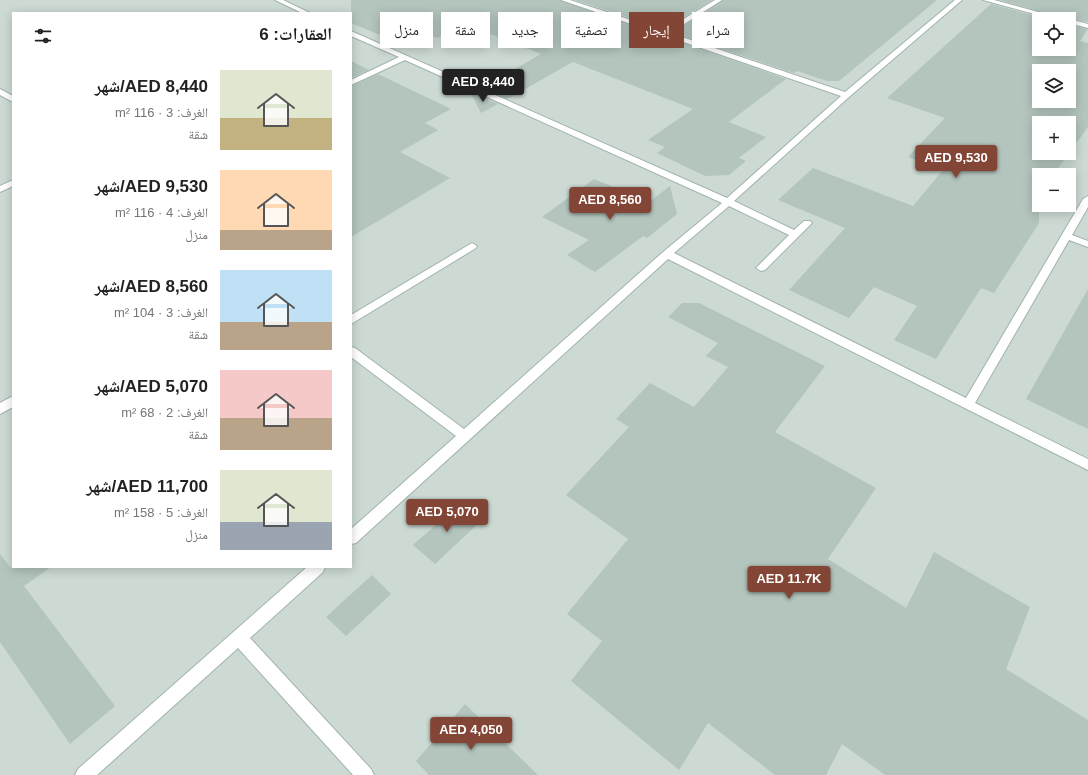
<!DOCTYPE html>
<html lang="ar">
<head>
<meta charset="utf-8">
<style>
	:root { --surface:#fff; --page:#f6f6f6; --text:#222; --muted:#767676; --accent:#834636 }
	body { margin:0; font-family:Arial,"Noto Naskh Arabic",sans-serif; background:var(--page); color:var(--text); direction:rtl; height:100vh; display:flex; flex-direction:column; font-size:15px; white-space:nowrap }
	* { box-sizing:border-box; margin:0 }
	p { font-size:13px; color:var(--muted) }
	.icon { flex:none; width:22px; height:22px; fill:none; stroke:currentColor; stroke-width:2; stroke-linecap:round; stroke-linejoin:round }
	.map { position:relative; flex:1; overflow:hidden; direction:ltr }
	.sheet { position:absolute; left:12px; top:12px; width:340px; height:556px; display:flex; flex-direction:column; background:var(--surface); border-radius:0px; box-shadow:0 2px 10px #0003; direction:rtl }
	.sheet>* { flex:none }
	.top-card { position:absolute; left:364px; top:12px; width:380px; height:36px; direction:rtl; display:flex; gap:8px }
	.buttons { position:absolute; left:1032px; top:12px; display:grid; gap:8px }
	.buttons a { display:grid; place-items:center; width:44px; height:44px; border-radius:0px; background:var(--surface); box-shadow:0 2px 10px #0003; font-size:20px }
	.price { position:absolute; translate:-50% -34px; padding:0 9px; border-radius:4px; background:var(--accent); color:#fff; font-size:13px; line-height:26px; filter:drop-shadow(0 1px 2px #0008) }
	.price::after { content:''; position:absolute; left:50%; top:24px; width:12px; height:9px; margin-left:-6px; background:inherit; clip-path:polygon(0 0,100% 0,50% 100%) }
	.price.selected { background:#222; color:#fff }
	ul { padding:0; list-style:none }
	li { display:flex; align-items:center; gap:12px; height:100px; padding:0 20px }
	li span { display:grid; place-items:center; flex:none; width:112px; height:80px; border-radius:0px; color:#555 }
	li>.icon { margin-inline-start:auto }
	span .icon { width:48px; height:48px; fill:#fffc; stroke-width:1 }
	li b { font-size:17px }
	h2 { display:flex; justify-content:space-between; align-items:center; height:48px; padding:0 20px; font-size:17px }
	.tag { padding:0 14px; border-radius:0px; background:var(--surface); box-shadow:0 2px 10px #0003; font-size:14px; line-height:36px }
	.tag.selected { background:var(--accent); color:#fff }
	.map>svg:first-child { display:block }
	.built { fill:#ccdad3; fill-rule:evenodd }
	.building { fill:#b3c5bd; fill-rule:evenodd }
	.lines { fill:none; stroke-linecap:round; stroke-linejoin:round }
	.minor-casing { stroke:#a1b3ab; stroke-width:2 }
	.minor { fill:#fff; fill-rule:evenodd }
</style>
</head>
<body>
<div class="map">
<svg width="1088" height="775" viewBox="0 0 1088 775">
	<rect width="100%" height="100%" fill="#deebe4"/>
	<path class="built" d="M 0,0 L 1088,0 L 1088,775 L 0,775 ZM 13,13 L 351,13 L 351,567 L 13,567 ZM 1039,19 L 1069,19 L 1069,49 L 1039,49 ZM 1039,71 L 1069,71 L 1069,101 L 1039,101 ZM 1039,123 L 1069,123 L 1069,153 L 1039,153 ZM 1039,175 L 1069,175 L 1069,205 L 1039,205 Z"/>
	<g class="building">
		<path d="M 351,0 L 560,0 L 786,79 L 729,122 L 766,137 L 739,158 L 746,161 L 729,175 L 705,176 L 657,153 L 665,147 L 648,140 L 693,109 L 573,62 L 507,99 L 482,88 L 541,54 L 465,24 L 437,38 L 420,31 L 397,42 L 351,23 Z"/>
		<path d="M 575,0 L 712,0 L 664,29 Z"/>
		<path d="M 723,0 L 937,0 L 839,81 L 827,81 L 797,71 L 794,73 L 673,33 Z"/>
		<path d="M 1000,0 L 1088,0 L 1088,22 L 1069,18 L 1065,19 Z"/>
		<path d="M 991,4 L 1047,19 L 1039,19 L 1039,49 L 1069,49 L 1069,25 L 1088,29 L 1080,41 L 1088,43 L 1088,127 L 1054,174 L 1039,169 L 1039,223 L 994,293 L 981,288 L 936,359 L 894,340 L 917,306 L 874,287 L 849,318 L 789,290 L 845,228 L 778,200 L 813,168 L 913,206 L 943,170 L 908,157 L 945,118 L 887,98 ZM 1039,71 L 1069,71 L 1069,101 L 1039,101 ZM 1039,123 L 1069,123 L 1069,153 L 1039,153 Z"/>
		<path d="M 351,61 L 369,70 L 351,78 Z"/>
		<path d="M 378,74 L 451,109 L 425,123 L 438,130 L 400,152 L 450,178 L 351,237 L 351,86 Z"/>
		<path d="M 473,92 L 498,104 L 481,113 L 471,94 Z"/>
		<path d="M 594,179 L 649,202 L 670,186 L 677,214 L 647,238 L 643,236 L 595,272 L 567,255 L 589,240 L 542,217 Z"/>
		<path d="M 1088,289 L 1088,429 L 1026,399 Z"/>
		<path d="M 682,303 L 699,303 L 825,366 L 775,432 L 876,488 L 828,559 L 906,608 L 934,552 L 1030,607 L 1006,669 L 1088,720 L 1088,775 L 885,775 L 842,744 L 826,775 L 775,775 L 708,723 L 679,770 L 571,681 L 602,641 L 567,614 L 628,539 L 566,495 L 629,427 L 616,419 L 650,383 L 694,407 L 728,367 L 706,356 L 718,343 L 668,317 Z"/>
		<path d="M 461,503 L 482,520 L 435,564 L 413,545 Z"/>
		<path d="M 0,554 L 10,567 L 51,567 L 24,586 L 115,706 L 70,744 L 0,642 Z"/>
		<path d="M 372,575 L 391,594 L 346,636 L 326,617 Z"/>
		<path d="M 465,704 L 538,775 L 429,775 L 416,761 Z"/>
	</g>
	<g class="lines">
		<defs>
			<g id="minor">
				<path d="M 275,0 L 283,0 L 310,13 L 302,13 Z"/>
				<path d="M 561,0 L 570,0 L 664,31 L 715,0 L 722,0 L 670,33 L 845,92 L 955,0 L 962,0 L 849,97 L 734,201 L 794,230 L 804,221 L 810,221 L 812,223 L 765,270 L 761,271 L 756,268 L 789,235 L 729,206 L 674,253 L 966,398 L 1083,199 L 1088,196 L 1088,207 L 1072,235 L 1088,241 L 1088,247 L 1069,240 L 975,403 L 1088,459 L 1088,470 L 668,259 L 356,543 L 351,544 L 351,529 L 456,436 L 351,357 L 351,347 L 355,348 L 464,429 L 663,252 L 722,203 L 405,60 L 351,85 L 351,80 L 399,57 L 351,36 L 351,31 L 727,198 L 841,96 Z"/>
				<path d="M 983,0 L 994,0 L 1064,19 L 1053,19 Z"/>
				<path d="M 1069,19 L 1088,24 L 1088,28 L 1069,23 Z"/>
				<path d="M 0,89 L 13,96 L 13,102 L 0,95 Z"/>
				<path d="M 13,180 L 13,186 L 0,192 L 0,186 Z"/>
				<path d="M 472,243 L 477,246 L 476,248 L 351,324 L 351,315 Z"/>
				<path d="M 13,396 L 13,407 L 0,414 L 0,403 Z"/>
				<path d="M 307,567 L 325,567 L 323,572 L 250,638 L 371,769 L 374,775 L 353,775 L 238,648 L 97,775 L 75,775 L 78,769 Z"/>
			</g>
		</defs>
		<use href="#minor" class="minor-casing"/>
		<use href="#minor" class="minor"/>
	</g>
</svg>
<div class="buttons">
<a><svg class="icon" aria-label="locate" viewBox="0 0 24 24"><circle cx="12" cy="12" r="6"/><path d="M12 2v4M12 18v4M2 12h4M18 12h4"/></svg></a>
<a><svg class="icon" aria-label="layers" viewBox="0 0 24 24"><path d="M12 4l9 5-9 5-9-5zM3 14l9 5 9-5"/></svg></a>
<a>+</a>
<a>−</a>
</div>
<b class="price selected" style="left:483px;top:103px">AED 8,440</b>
<b class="price" style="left:956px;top:179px">AED 9,530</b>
<b class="price" style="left:610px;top:221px">AED 8,560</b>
<b class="price" style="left:447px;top:533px">AED 5,070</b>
<b class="price" style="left:789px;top:600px">AED 11.7K</b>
<b class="price" style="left:471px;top:751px">AED 4,050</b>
<div class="top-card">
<a class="tag">شراء</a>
<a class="tag selected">إيجار</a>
<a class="tag">تصفية</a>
<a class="tag">جديد</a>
<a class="tag">شقة</a>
<a class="tag">منزل</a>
</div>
<section class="sheet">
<h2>العقارات: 6<svg class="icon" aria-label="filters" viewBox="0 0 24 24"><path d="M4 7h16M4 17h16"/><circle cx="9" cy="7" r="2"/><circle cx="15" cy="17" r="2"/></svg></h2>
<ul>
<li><span style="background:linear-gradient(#dfe7d0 60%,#c2b280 0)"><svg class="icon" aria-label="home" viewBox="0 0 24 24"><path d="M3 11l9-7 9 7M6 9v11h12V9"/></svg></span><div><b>AED 8,440/شهر</b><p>الغرف: 3 · 116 m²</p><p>شقة</p></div></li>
<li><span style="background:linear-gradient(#ffd9b3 75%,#b9a48a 0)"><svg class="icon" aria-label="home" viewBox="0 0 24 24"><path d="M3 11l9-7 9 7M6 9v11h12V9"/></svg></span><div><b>AED 9,530/شهر</b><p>الغرف: 4 · 116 m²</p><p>منزل</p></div></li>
<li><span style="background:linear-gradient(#bfe0f5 65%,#b9a48a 0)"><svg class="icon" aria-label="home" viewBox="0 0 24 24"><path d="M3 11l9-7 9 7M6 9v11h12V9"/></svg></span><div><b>AED 8,560/شهر</b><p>الغرف: 3 · 104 m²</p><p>شقة</p></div></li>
<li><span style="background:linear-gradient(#f6c9c9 60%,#b9a48a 0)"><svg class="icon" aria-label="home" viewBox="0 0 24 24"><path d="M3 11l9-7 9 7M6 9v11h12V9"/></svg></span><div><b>AED 5,070/شهر</b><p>الغرف: 2 · 68 m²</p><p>شقة</p></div></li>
<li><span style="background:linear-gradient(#dfe7d0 65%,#9aa5b1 0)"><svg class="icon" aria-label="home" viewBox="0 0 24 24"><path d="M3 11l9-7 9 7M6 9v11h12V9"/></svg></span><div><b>AED 11,700/شهر</b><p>الغرف: 5 · 158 m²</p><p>منزل</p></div></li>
</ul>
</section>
</div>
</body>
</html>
